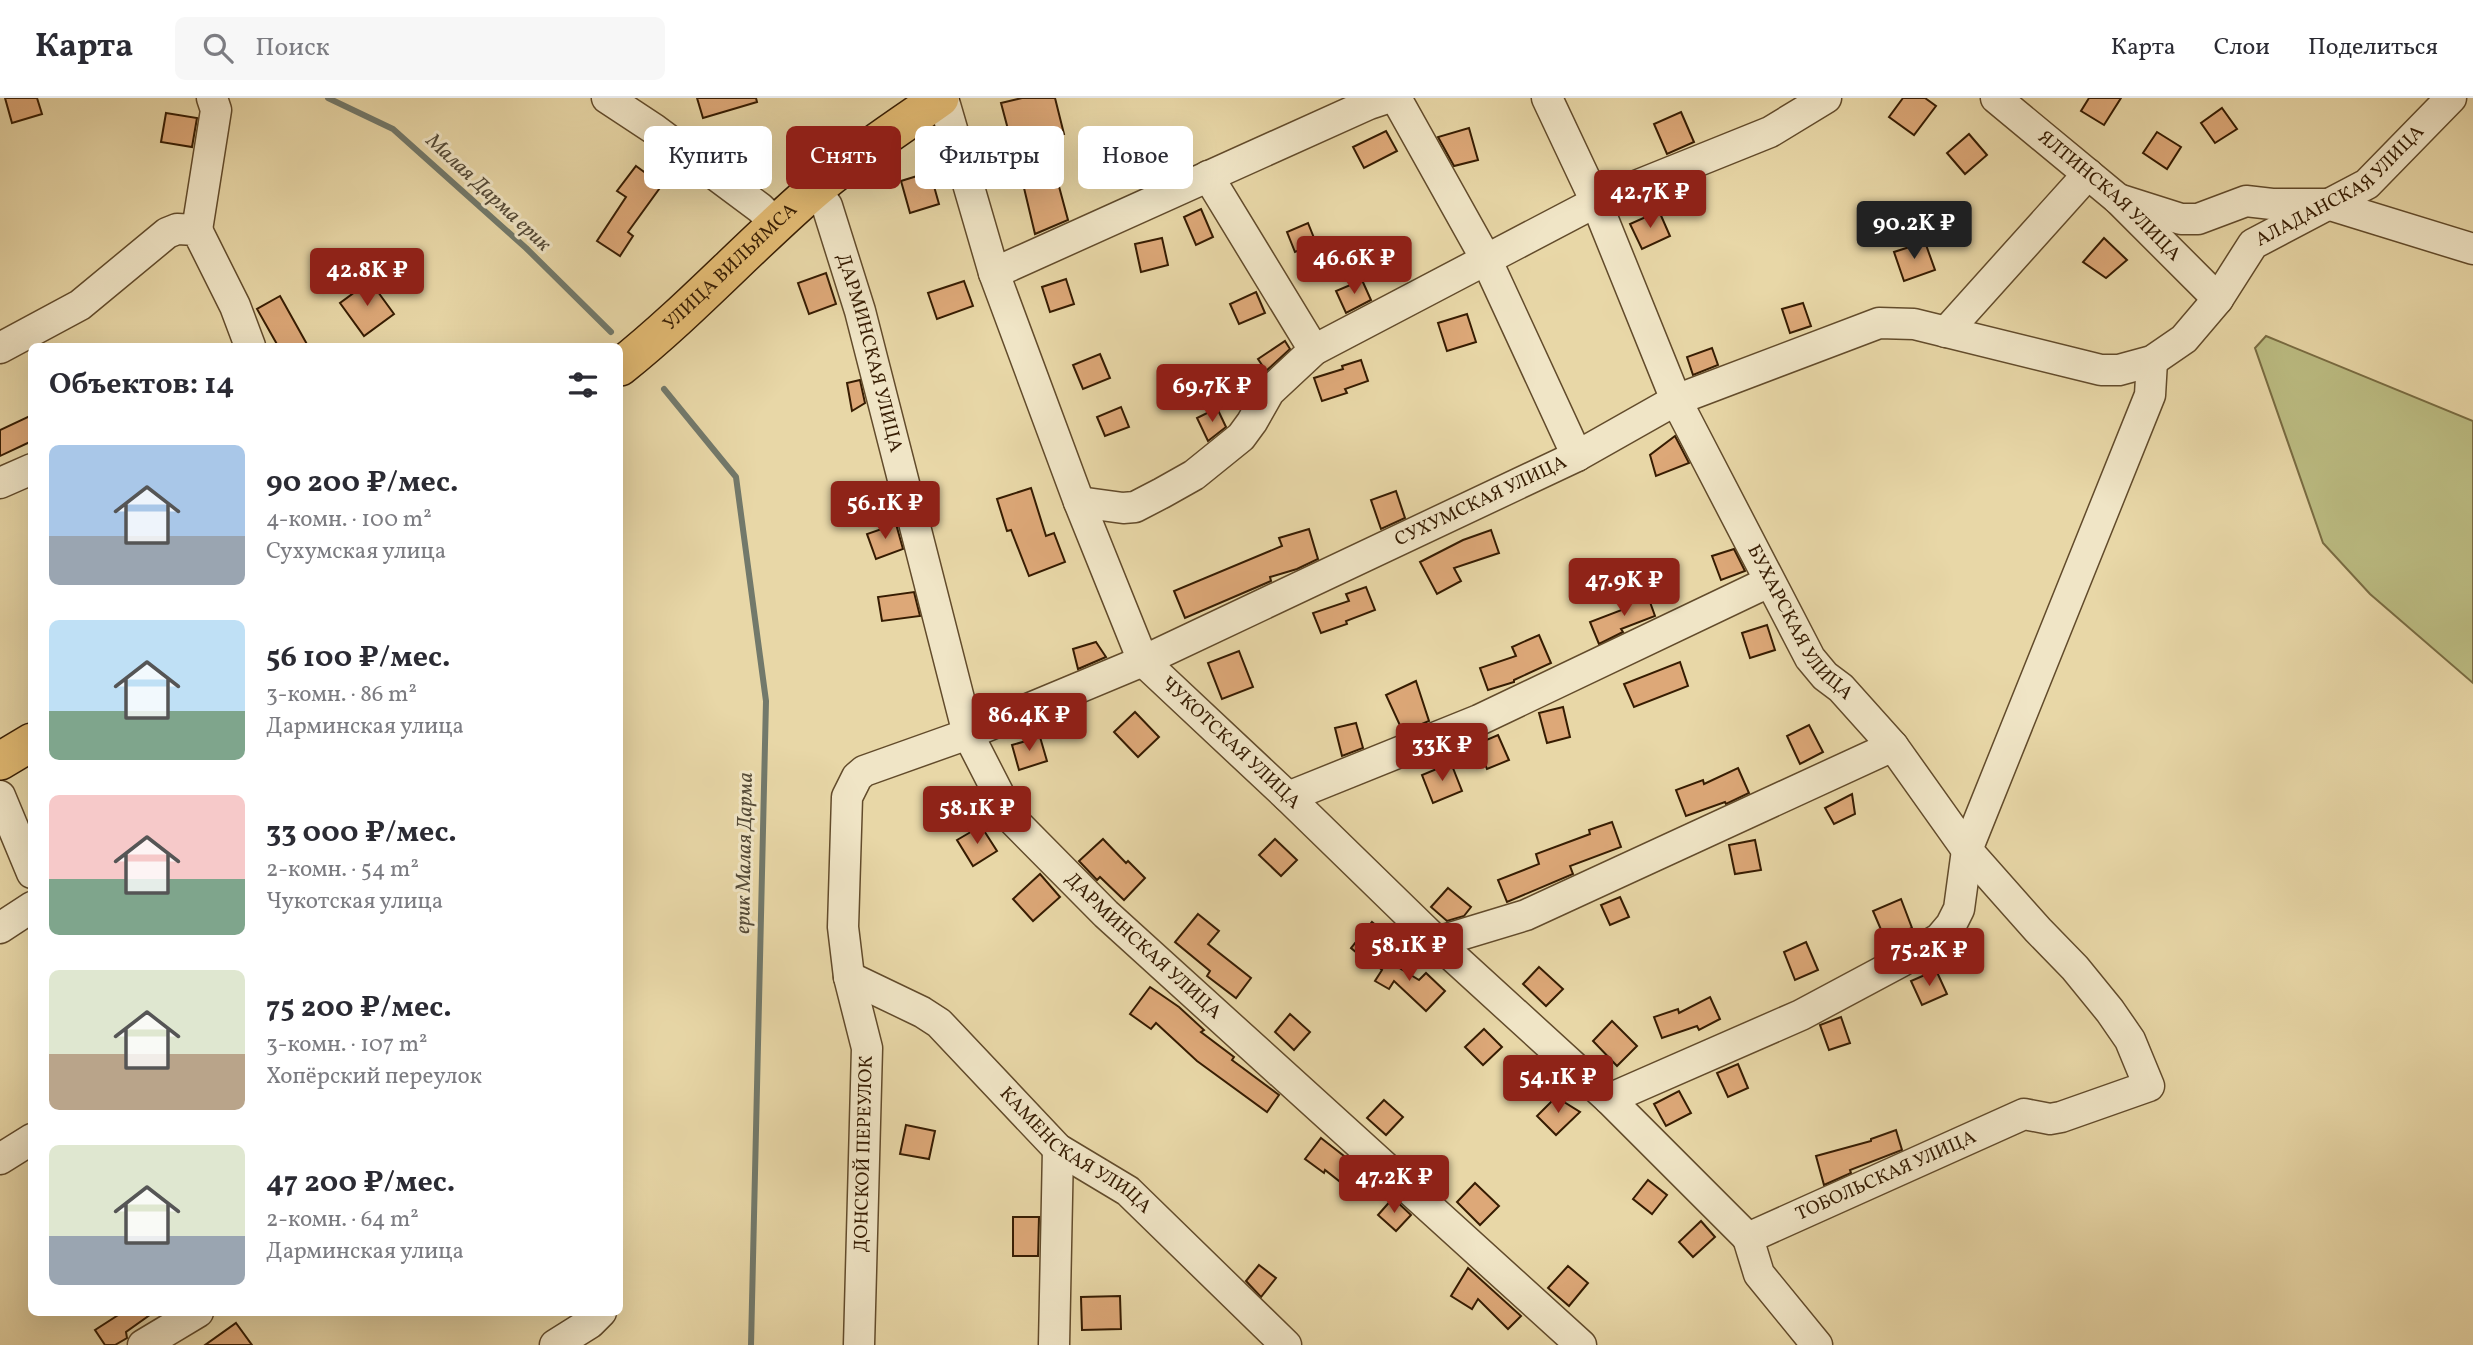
<!DOCTYPE html>
<html lang="ru">
<head>
<meta charset="utf-8">
<style>
	:root { --surface:#fff; --page:#f7f7f7; --text:#2b2b33; --muted:#7c7c81; --line:#e1e1e2; --accent:#8f2418 }
	body { margin:0; font-family:Vollkorn,serif; background:var(--page); color:var(--text); height:100vh; display:flex; flex-direction:column; font-size:26px; white-space:nowrap }
	* { box-sizing:border-box; margin:0 }
	p { font-size:23px; color:var(--muted) }
	.icon { flex:none; width:38px; height:38px; fill:none; stroke:currentColor; stroke-width:2; stroke-linecap:round; stroke-linejoin:round }
	.map { position:relative; flex:1; overflow:hidden }
	.sheet { position:absolute; left:28px; top:245px; width:595px; height:973px; display:flex; flex-direction:column; background:var(--surface); border-radius:10px; box-shadow:0 7px 28px #0002 }
	.sheet>* { flex:none }
	.banner { position:absolute; left:644px; top:28px; width:665px; height:63px; display:flex; gap:14px }
	.price { position:absolute; translate:-50% -60px; padding:0 16px; border-radius:7px; background:var(--accent); color:#fff; font-size:23px; line-height:46px; filter:drop-shadow(0 2px 4px #0008) }
	.price::after { content:''; position:absolute; left:50%; top:42px; width:21px; height:16px; margin-left:-10px; background:inherit; clip-path:polygon(0 0,100% 0,50% 100%) }
	.price.on { background:#222; color:#fff }
	ul { padding:0; list-style:none }
	li { display:flex; align-items:center; gap:21px; height:175px; padding:0 21px }
	li span { display:grid; place-items:center; flex:none; width:196px; height:140px; border-radius:10px; color:#555 }
	li>.icon { margin-inline-start:auto }
	span .icon { width:84px; height:84px; fill:#fffc; stroke-width:1 }
	li b { font-size:30px }
	h2 { display:flex; justify-content:space-between; align-items:center; height:84px; padding:0 21px; font-size:30px }
	.tag { padding:0 24px; border-radius:10px; background:var(--surface); box-shadow:0 7px 28px #0002; font-size:24px; line-height:63px }
	.tag.on { background:var(--accent); color:#fff }
	header { display:flex; align-items:center; gap:42px; box-sizing:border-box; height:98px; padding:0 35px; background:var(--surface); border-bottom:2px solid var(--line) }
	header strong { font-size:33px }
	nav { display:flex; gap:38px; margin-inline-start:auto; font-size:24px }
	.search { width:490px; height:63px; background:var(--page); display:flex; align-items:center; gap:18px; box-sizing:border-box; padding:0 24px; border-radius:10px; color:var(--muted); font-size:26px }
	.map>svg:first-child { display:block }
	.green { fill:#bcbd83; stroke:#796c42; stroke-width:2 }
	.lines { fill:none; stroke-linecap:round; stroke-linejoin:round }
	.stream { stroke:#72796b; stroke-width:6 }
	.building { fill:#dda878; stroke:#361c02; stroke-width:2 }
	.minor-casing { stroke:#624b2b; stroke-width:33 }
	.major-casing { stroke:#361c02; stroke-width:40 }
	.minor { stroke:#f0e5c6; stroke-width:30 }
	.major { stroke:#e4bc74; stroke-width:37 }
	.labels { text-anchor:middle; dominant-baseline:central; stroke-width:6; stroke-linejoin:round; paint-order:stroke }
	.street-label { font-size:19px; fill:#361c02; stroke:#f0e5c6 }
	.water-label { font-size:21px; font-style:italic; fill:#544a37; stroke:#f0e5c6 }
</style>
</head>
<body>
<header>
<strong>Карта</strong>
<div class="search"><svg class="icon" aria-label="search" viewBox="0 0 24 24"><circle cx="10" cy="10" r="6"/><path d="M15 15l6 6"/></svg>Поиск</div>
<nav><a>Карта</a><a>Слои</a><a>Поделиться</a></nav>
</header>
<div class="map">
<svg width="2473" height="1247" viewBox="0 0 2473 1247">
	<rect width="100%" height="100%" fill="#e8d7a7"/>
	<filter id="stains"><feTurbulence type="fractalNoise" baseFrequency=".00286" numOctaves="4"/><feColorMatrix values="0 0 0 0 .2 0 0 0 0 .09 0 0 0 0 .02 0 0 0 .5 -.17"/></filter>
	<radialGradient id="worn" r=".72"><stop offset=".6" stop-color="#630" stop-opacity="0"/><stop offset="1" stop-color="#630" stop-opacity=".3"/></radialGradient>
	<path class="green" d="M 2266,238 L 2473,323 L 2473,585 L 2370,496 L 2323,445 L 2255,250 Z"/>
	<g class="lines">
		<g class="stream">
			<path d="M 328,0 L 393,31 L 526,150 L 611,234"/>
			<path d="M 664,291 L 736,379 L 766,603 L 751,1247"/>
		</g>
	</g>
	<g class="building">
		<path d="M 5,0 L 37,0 L 42,16 L 12,25 Z"/>
		<path d="M 697,0 L 756,0 L 757,4 L 703,20 Z"/>
		<path d="M 1022,0 L 1055,0 L 1064,36 L 1013,50 L 1001,5 Z"/>
		<path d="M 1903,0 L 1925,0 L 1936,8 L 1914,37 L 1889,19 Z"/>
		<path d="M 2089,0 L 2121,0 L 2104,27 L 2081,13 Z"/>
		<path d="M 2222,10 L 2237,31 L 2215,45 L 2201,25 Z"/>
		<path d="M 1681,14 L 1694,44 L 1667,56 L 1654,26 Z"/>
		<path d="M 166,15 L 197,20 L 192,49 L 161,44 Z"/>
		<path d="M 1469,30 L 1478,62 L 1454,68 L 1438,39 Z"/>
		<path d="M 1386,33 L 1397,53 L 1364,70 L 1353,49 Z"/>
		<path d="M 2157,34 L 2181,49 L 2167,71 L 2143,55 Z"/>
		<path d="M 1969,36 L 1987,57 L 1965,76 L 1947,55 Z"/>
		<path d="M 636,68 L 662,87 L 628,134 L 633,138 L 620,158 L 597,143 L 626,99 L 617,93 Z"/>
		<path d="M 930,74 L 939,106 L 910,115 L 901,83 Z"/>
		<path d="M 1057,81 L 1068,122 L 1035,136 L 1024,90 Z"/>
		<path d="M 1201,111 L 1213,139 L 1196,147 L 1184,119 Z"/>
		<path d="M 1659,113 L 1670,138 L 1642,151 L 1630,126 Z"/>
		<path d="M 1308,125 L 1316,145 L 1295,154 L 1287,134 Z"/>
		<path d="M 1162,140 L 1168,167 L 1141,174 L 1135,146 Z"/>
		<path d="M 2104,140 L 2127,162 L 2106,180 L 2083,164 Z"/>
		<path d="M 1925,144 L 1935,172 L 1904,183 L 1894,154 Z"/>
		<path d="M 826,175 L 836,206 L 809,216 L 798,185 Z"/>
		<path d="M 1066,181 L 1074,206 L 1050,214 L 1042,189 Z"/>
		<path d="M 1362,182 L 1371,202 L 1346,215 L 1336,193 Z"/>
		<path d="M 370,183 L 394,216 L 364,238 L 340,205 Z"/>
		<path d="M 964,183 L 973,208 L 937,221 L 928,195 Z"/>
		<path d="M 1256,194 L 1265,215 L 1239,226 L 1230,206 Z"/>
		<path d="M 280,198 L 308,248 L 278,248 L 257,211 Z"/>
		<path d="M 1803,205 L 1811,228 L 1790,235 L 1782,211 Z"/>
		<path d="M 1467,216 L 1476,244 L 1447,253 L 1438,225 Z"/>
		<path d="M 1285,243 L 1290,251 L 1266,273 L 1258,261 Z"/>
		<path d="M 1712,250 L 1718,267 L 1693,277 L 1687,259 Z"/>
		<path d="M 1100,256 L 1110,280 L 1083,291 L 1073,267 Z"/>
		<path d="M 1361,262 L 1368,283 L 1345,291 L 1347,295 L 1322,303 L 1314,280 L 1343,271 L 1342,268 Z"/>
		<path d="M 860,282 L 865,305 L 852,313 L 847,285 Z"/>
		<path d="M 1121,309 L 1129,329 L 1105,338 L 1097,319 Z"/>
		<path d="M 1217,310 L 1226,329 L 1208,343 L 1197,320 Z"/>
		<path d="M 32,317 L 32,343 L 0,358 L 0,332 Z"/>
		<path d="M 1675,338 L 1689,365 L 1656,378 L 1650,357 Z"/>
		<path d="M 1031,390 L 1046,438 L 1054,435 L 1065,464 L 1029,478 L 1011,432 L 1007,433 L 997,401 Z"/>
		<path d="M 1396,393 L 1405,420 L 1381,431 L 1371,402 Z"/>
		<path d="M 896,426 L 903,451 L 876,461 L 867,436 Z"/>
		<path d="M 1309,431 L 1318,461 L 1297,471 L 1270,479 L 1271,483 L 1185,520 L 1174,493 L 1282,448 L 1279,440 Z"/>
		<path d="M 1491,432 L 1499,455 L 1454,470 L 1461,483 L 1437,496 L 1420,464 L 1463,442 Z"/>
		<path d="M 1734,451 L 1745,473 L 1721,482 L 1712,458 Z"/>
		<path d="M 1366,489 L 1375,512 L 1346,523 L 1347,526 L 1321,535 L 1313,515 L 1349,503 L 1346,496 Z"/>
		<path d="M 1646,493 L 1655,518 L 1621,531 L 1623,534 L 1599,546 L 1590,524 L 1627,510 L 1624,501 Z"/>
		<path d="M 914,494 L 920,518 L 882,523 L 878,499 Z"/>
		<path d="M 1767,527 L 1775,552 L 1750,560 L 1742,535 Z"/>
		<path d="M 1539,537 L 1551,565 L 1514,582 L 1514,584 L 1488,592 L 1480,570 L 1516,558 L 1512,549 Z"/>
		<path d="M 1096,544 L 1106,559 L 1078,571 L 1073,551 Z"/>
		<path d="M 1239,553 L 1253,589 L 1222,601 L 1208,565 Z"/>
		<path d="M 1680,564 L 1688,588 L 1634,609 L 1624,586 Z"/>
		<path d="M 1416,583 L 1429,623 L 1403,634 L 1386,597 Z"/>
		<path d="M 1563,609 L 1570,639 L 1547,645 L 1539,615 Z"/>
		<path d="M 1135,614 L 1159,639 L 1138,659 L 1114,634 Z"/>
		<path d="M 1356,625 L 1363,650 L 1342,658 L 1335,630 Z"/>
		<path d="M 1809,627 L 1823,654 L 1800,666 L 1787,638 Z"/>
		<path d="M 1498,637 L 1509,662 L 1487,671 L 1477,646 Z"/>
		<path d="M 1040,639 L 1047,663 L 1019,672 L 1012,647 Z"/>
		<path d="M 1451,665 L 1462,693 L 1433,705 L 1422,677 Z"/>
		<path d="M 1738,670 L 1749,695 L 1726,706 L 1725,704 L 1686,718 L 1676,692 L 1703,682 L 1704,686 Z"/>
		<path d="M 1852,696 L 1855,716 L 1834,726 L 1825,710 Z"/>
		<path d="M 1612,724 L 1621,749 L 1570,768 L 1573,776 L 1507,804 L 1498,782 L 1539,766 L 1536,756 L 1590,736 L 1589,732 Z"/>
		<path d="M 981,728 L 997,753 L 973,768 L 957,742 Z"/>
		<path d="M 1103,741 L 1126,765 L 1128,763 L 1145,780 L 1124,802 L 1100,779 L 1097,782 L 1079,763 Z"/>
		<path d="M 1275,741 L 1297,762 L 1281,778 L 1259,757 Z"/>
		<path d="M 1755,742 L 1761,772 L 1735,776 L 1729,747 Z"/>
		<path d="M 1040,776 L 1060,799 L 1033,823 L 1013,801 Z"/>
		<path d="M 1448,790 L 1471,809 L 1464,818 L 1447,823 L 1431,809 Z"/>
		<path d="M 1620,799 L 1629,819 L 1610,827 L 1601,807 Z"/>
		<path d="M 1901,801 L 1912,830 L 1885,841 L 1873,813 Z"/>
		<path d="M 1198,816 L 1219,833 L 1208,846 L 1251,880 L 1236,900 L 1207,878 L 1210,873 L 1175,844 Z"/>
		<path d="M 1372,824 L 1389,838 L 1368,864 L 1351,850 Z"/>
		<path d="M 1806,844 L 1818,872 L 1795,882 L 1784,854 Z"/>
		<path d="M 1375,855 L 1419,882 L 1426,875 L 1445,893 L 1426,913 L 1394,883 L 1389,891 L 1375,883 L 1382,872 L 1371,862 Z"/>
		<path d="M 1539,869 L 1563,891 L 1546,908 L 1523,886 Z"/>
		<path d="M 1936,872 L 1947,896 L 1922,907 L 1911,883 Z"/>
		<path d="M 1150,889 L 1179,909 L 1204,932 L 1201,934 L 1234,959 L 1232,962 L 1279,997 L 1267,1014 L 1197,963 L 1156,925 L 1151,931 L 1130,916 Z"/>
		<path d="M 1710,899 L 1720,921 L 1699,932 L 1697,928 L 1662,940 L 1654,919 L 1678,911 L 1679,915 Z"/>
		<path d="M 1290,916 L 1310,934 L 1294,952 L 1275,934 Z"/>
		<path d="M 1841,919 L 1850,945 L 1829,952 L 1820,927 Z"/>
		<path d="M 1612,923 L 1637,948 L 1617,968 L 1593,943 Z"/>
		<path d="M 1484,931 L 1502,949 L 1483,967 L 1465,949 Z"/>
		<path d="M 1738,966 L 1748,990 L 1728,999 L 1717,975 Z"/>
		<path d="M 1679,993 L 1691,1015 L 1666,1028 L 1654,1006 Z"/>
		<path d="M 1556,999 L 1580,1014 L 1556,1037 L 1537,1018 Z"/>
		<path d="M 1384,1002 L 1403,1019 L 1386,1037 L 1367,1020 Z"/>
		<path d="M 906,1027 L 935,1033 L 929,1061 L 900,1056 Z"/>
		<path d="M 1896,1032 L 1902,1052 L 1850,1072 L 1851,1075 L 1824,1087 L 1816,1058 L 1871,1043 L 1871,1041 Z"/>
		<path d="M 1321,1040 L 1367,1076 L 1353,1094 L 1325,1072 L 1324,1075 L 1305,1061 Z"/>
		<path d="M 1648,1082 L 1667,1097 L 1652,1116 L 1633,1101 Z"/>
		<path d="M 1475,1085 L 1499,1108 L 1480,1127 L 1457,1104 Z"/>
		<path d="M 1393,1100 L 1411,1117 L 1396,1133 L 1378,1117 Z"/>
		<path d="M 1013,1119 L 1039,1119 L 1038,1158 L 1013,1158 Z"/>
		<path d="M 1701,1123 L 1715,1139 L 1693,1159 L 1679,1144 Z"/>
		<path d="M 1259,1167 L 1276,1180 L 1261,1199 L 1246,1183 Z"/>
		<path d="M 1568,1168 L 1588,1185 L 1569,1208 L 1548,1190 Z"/>
		<path d="M 1468,1170 L 1521,1218 L 1508,1231 L 1478,1201 L 1472,1211 L 1451,1198 Z"/>
		<path d="M 1120,1198 L 1121,1231 L 1082,1232 L 1081,1199 Z"/>
		<path d="M 123,1214 L 154,1214 L 126,1234 L 127,1240 L 115,1247 L 105,1247 L 95,1232 Z"/>
		<path d="M 236,1225 L 252,1247 L 205,1247 Z"/>
	</g>
	<g class="lines">
		<defs>
			<g id="minor">
				<path d="M 607,0 L 654,31 L 760,110 L 777,127"/>
				<path id="s1" d="M 943,0 L 994,175 L 1079,404 L 1143,563 L 1288,699 L 1437,844 L 1609,1001 L 1748,1140"/>
				<path d="M 1396,0 L 1486,161 L 1577,358"/>
				<path id="s2" d="M 1547,0 L 1596,104 L 1676,302 L 1810,560 L 1825,578 L 1841,590 L 1893,648 L 1967,752 L 2038,832 L 2075,870 L 2110,913 L 2130,942 L 2149,988 L 2061,1019 L 2050,1021 L 2024,1016 L 1748,1140 L 1759,1176 L 1817,1247"/>
				<path id="s3" d="M 1996,0 L 2118,101 L 2218,201"/>
				<path d="M 1208,78 L 1314,252"/>
				<path id="s4" d="M 815,92 L 827,108 L 860,213 L 968,636 L 1011,720 L 1106,816 L 1581,1247"/>
				<path d="M 2118,101 L 2181,121 L 2198,121 L 2246,103 L 2272,106 L 2327,106 L 2473,151"/>
				<path d="M 197,132 L 216,12 L 212,0"/>
				<path d="M 994,175 L 1369,6 L 1387,0"/>
				<path d="M 1946,234 L 2088,76"/>
				<path d="M 0,250 L 80,207 L 167,135 L 177,131 L 197,132 L 235,208 L 250,248"/>
				<path d="M 0,385 L 32,371"/>
				<path d="M 1079,404 L 1123,410 L 1135,409 L 1162,395 L 1194,377 L 1241,339 L 1252,324 L 1269,294 L 1314,252 L 1596,104 L 1770,34 L 1826,0"/>
				<path d="M 0,698 L 32,775"/>
				<path d="M 1288,699 L 1479,622 L 1756,490 L 1769,485"/>
				<path d="M 0,830 L 32,809"/>
				<path d="M 1437,844 L 1526,817 L 1893,648"/>
				<path id="s5" d="M 849,879 L 922,914 L 939,925 L 1058,1051 L 1128,1093 L 1286,1247"/>
				<path d="M 1609,1001 L 1801,917 L 1902,863 L 1940,840 L 1951,827 L 1959,811 L 1967,752 L 2150,297 L 2152,263"/>
				<path d="M 0,1061 L 32,1041"/>
				<path d="M 143,1247 L 198,1214"/>
				<path d="M 555,1247 L 590,1225 L 601,1214"/>
				<path id="s6" d="M 859,1247 L 867,950 L 849,879 L 843,829 L 847,699 L 857,679 L 864,673 L 968,636 L 1143,563 L 1577,358 L 1676,302 L 1879,225 L 1914,226 L 2101,272 L 2119,272 L 2152,263 L 2184,241 L 2218,201 L 2253,146 L 2367,86 L 2451,0"/>
				<path d="M 1054,1247 L 1058,1051"/>
			</g>
			<g id="major">
				<path id="s7" d="M 620,269 C 688,215 748,149 814,92 C 854,58 898,30 940,0"/>
				<path d="M 0,663 L 32,644"/>
			</g>
		</defs>
		<use href="#minor" class="minor-casing"/>
		<use href="#major" class="major-casing"/>
		<use href="#minor" class="minor"/>
		<use href="#major" class="major"/>
	</g>
	<g class="labels">
		<g class="street-label">
			<text stroke="none"><textPath href="#s6" startOffset="2235">АЛАДАНСКАЯ УЛИЦА</textPath></text>
			<text stroke="none"><textPath href="#s3" startOffset="150">ЯЛТИНСКАЯ УЛИЦА</textPath></text>
			<text stroke="none"><textPath href="#s7" startOffset="149">УЛИЦА ВИЛЬЯМСА</textPath></text>
			<text stroke="none"><textPath href="#s4" startOffset="173">ДАРМИНСКАЯ УЛИЦА</textPath></text>
			<text stroke="none"><textPath href="#s6" startOffset="1256">СУХУМСКАЯ УЛИЦА</textPath></text>
			<text stroke="none"><textPath href="#s2" startOffset="584">БУХАРСКАЯ УЛИЦА</textPath></text>
			<text stroke="none"><textPath href="#s1" startOffset="718">ЧУКОТСКАЯ УЛИЦА</textPath></text>
			<text stroke="none"><textPath href="#s4" startOffset="845">ДАРМИНСКАЯ УЛИЦА</textPath></text>
			<text stroke="none"><textPath href="#s5" startOffset="289">КАМЕНСКАЯ УЛИЦА</textPath></text>
			<text stroke="none"><textPath href="#s6" startOffset="191">ДОНСКОЙ ПЕРЕУЛОК</textPath></text>
			<text transform="translate(1886 1078) rotate(-24)">ТОБОЛЬСКАЯ УЛИЦА</text>
		</g>
		<g class="water-label">
			<text transform="translate(488 95) rotate(43)">Малая Дарма ерик</text>
			<text transform="translate(745 755) rotate(-89)">ерик Малая Дарма</text>
		</g>
	</g>
	<rect width="100%" height="100%" filter="url(#stains)"/>
	<rect width="100%" height="100%" fill="url(#worn)"/>
</svg>
<b class="price" style="left:1650px;top:132px">42.7K ₽</b>
<b class="price on" style="left:1914px;top:163px">90.2K ₽</b>
<b class="price" style="left:1354px;top:198px">46.6K ₽</b>
<b class="price" style="left:367px;top:210px">42.8K ₽</b>
<b class="price" style="left:1212px;top:326px">69.7K ₽</b>
<b class="price" style="left:885px;top:443px">56.1K ₽</b>
<b class="price" style="left:1624px;top:520px">47.9K ₽</b>
<b class="price" style="left:1029px;top:655px">86.4K ₽</b>
<b class="price" style="left:1442px;top:685px">33K ₽</b>
<b class="price" style="left:977px;top:748px">58.1K ₽</b>
<b class="price" style="left:1409px;top:885px">58.1K ₽</b>
<b class="price" style="left:1929px;top:890px">75.2K ₽</b>
<b class="price" style="left:1558px;top:1017px">54.1K ₽</b>
<b class="price" style="left:1394px;top:1117px">47.2K ₽</b>
<div class="banner">
<a class="tag">Купить</a>
<a class="tag on">Снять</a>
<a class="tag">Фильтры</a>
<a class="tag">Новое</a>
</div>
<section class="sheet">
<h2>Объектов: 14<svg class="icon" aria-label="filters" viewBox="0 0 24 24"><path d="M4 7h16M4 17h16"/><circle cx="9" cy="7" r="2"/><circle cx="15" cy="17" r="2"/></svg></h2>
<ul>
<li><span style="background:linear-gradient(#a9c7e8 65%,#9aa5b1 0)"><svg class="icon" aria-label="home" viewBox="0 0 24 24"><path d="M3 11l9-7 9 7M6 9v11h12V9"/></svg></span><div><b>90 200 ₽/мес.</b><p>4-комн. · 100 m²</p><p>Сухумская улица</p></div></li>
<li><span style="background:linear-gradient(#bfe0f5 65%,#7fa58c 0)"><svg class="icon" aria-label="home" viewBox="0 0 24 24"><path d="M3 11l9-7 9 7M6 9v11h12V9"/></svg></span><div><b>56 100 ₽/мес.</b><p>3-комн. · 86 m²</p><p>Дарминская улица</p></div></li>
<li><span style="background:linear-gradient(#f6c9c9 60%,#7fa58c 0)"><svg class="icon" aria-label="home" viewBox="0 0 24 24"><path d="M3 11l9-7 9 7M6 9v11h12V9"/></svg></span><div><b>33 000 ₽/мес.</b><p>2-комн. · 54 m²</p><p>Чукотская улица</p></div></li>
<li><span style="background:linear-gradient(#dfe7d0 60%,#b9a48a 0)"><svg class="icon" aria-label="home" viewBox="0 0 24 24"><path d="M3 11l9-7 9 7M6 9v11h12V9"/></svg></span><div><b>75 200 ₽/мес.</b><p>3-комн. · 107 m²</p><p>Хопёрский переулок</p></div></li>
<li><span style="background:linear-gradient(#dfe7d0 65%,#9aa5b1 0)"><svg class="icon" aria-label="home" viewBox="0 0 24 24"><path d="M3 11l9-7 9 7M6 9v11h12V9"/></svg></span><div><b>47 200 ₽/мес.</b><p>2-комн. · 64 m²</p><p>Дарминская улица</p></div></li>
</ul>
</section>
</div>
</body>
</html>
